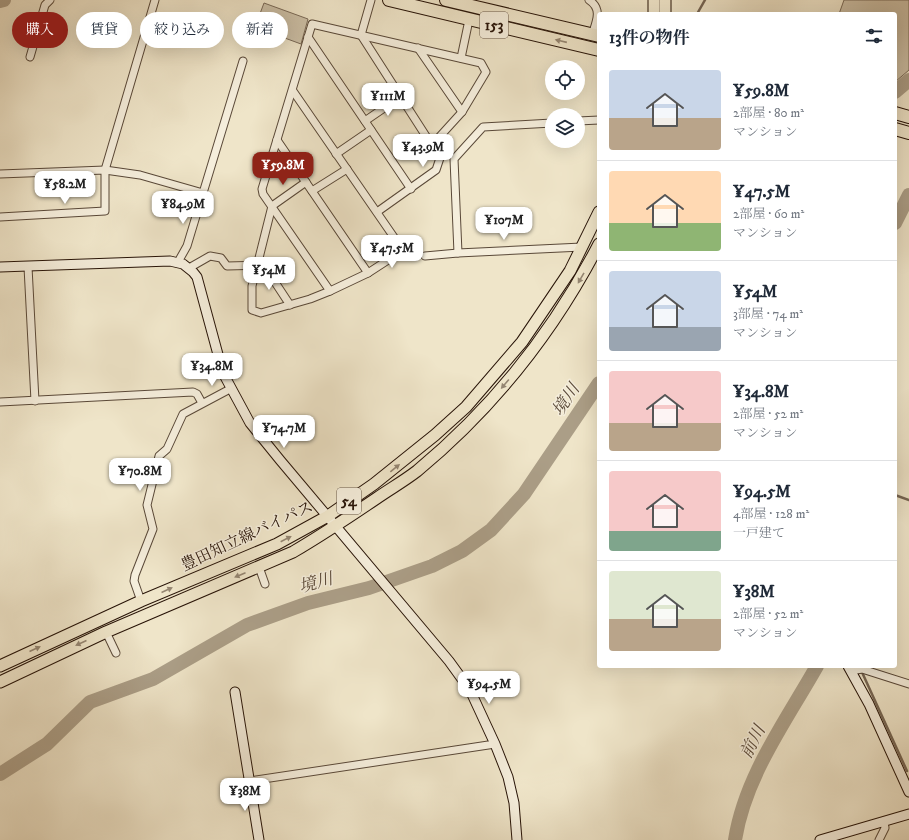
<!DOCTYPE html>
<html lang="ja">
<head>
<meta charset="utf-8">
<style>
	:root { --surface:#fff; --page:#f6f6f7; --text:#1f2937; --muted:#747a83; --line:#e0e1e3; --accent:#8f2418 }
	body { margin:0; font-family:"IM FELL DW Pica","Noto Serif JP",serif; background:var(--page); color:var(--text); height:100vh; display:flex; flex-direction:column; font-size:15px; white-space:nowrap }
	* { box-sizing:border-box; margin:0 }
	p { font-size:13px; color:var(--muted) }
	.icon { flex:none; width:22px; height:22px; fill:none; stroke:currentColor; stroke-width:2; stroke-linecap:round; stroke-linejoin:round }
	.map { position:relative; flex:1; overflow:hidden }
	.sheet { position:absolute; left:597px; top:12px; width:300px; height:656px; display:flex; flex-direction:column; background:var(--surface); border-radius:4px; box-shadow:0 4px 16px #0002 }
	.sheet>* { flex:none }
	.top-card { position:absolute; left:12px; top:12px; width:380px; height:36px; display:flex; gap:8px }
	.buttons { position:absolute; left:545px; top:60px; display:grid; gap:8px }
	.buttons a { display:grid; place-items:center; width:40px; height:40px; border-radius:50%; background:var(--surface); box-shadow:0 4px 16px #0002; font-size:20px }
	.price { position:absolute; translate:-50% -34px; padding:0 9px; border-radius:8px; background:#fff; color:#222; font-size:13px; line-height:26px; filter:drop-shadow(0 1px 2px #0008) }
	.price::after { content:''; position:absolute; left:50%; top:24px; width:12px; height:9px; margin-left:-6px; background:inherit; clip-path:polygon(0 0,100% 0,50% 100%) }
	.price.current { background:var(--accent); color:#fff }
	ul { padding:0; list-style:none }
	li { display:flex; align-items:center; gap:12px; height:100px; padding:0 12px }
	li+li { border-top:1px solid var(--line) }
	li span { display:grid; place-items:center; flex:none; width:112px; height:80px; border-radius:4px; color:#555 }
	li>.icon { margin-inline-start:auto }
	span .icon { width:48px; height:48px; fill:#fffc; stroke-width:1 }
	li b { font-size:17px }
	h2 { display:flex; justify-content:space-between; align-items:center; height:48px; padding:0 12px; font-size:17px }
	.pill { padding:0 14px; border-radius:18px; background:var(--surface); box-shadow:0 4px 16px #0002; font-size:14px; line-height:36px }
	.pill.current { background:var(--accent); color:#fff }
	.map>svg:first-child { display:block }
	.green { fill:#cdc1a8; stroke:#7a6a58 }
	.lines { fill:none; stroke-linecap:round; stroke-linejoin:round }
	.stream { stroke:#766654; stroke-width:2.5 }
	.river { stroke:#ab9e87; stroke-width:14 }
	.street-casing { stroke:#594838; stroke-width:9 }
	.secondary-casing { stroke:#271307; stroke-width:11 }
	.primary-casing { stroke:#271307; stroke-width:13 }
	.highway-casing { stroke:#271307; stroke-width:14 }
	.street { stroke:#f5eedc; stroke-width:7 }
	.secondary { stroke:#f5eedc; stroke-width:9 }
	.primary { stroke:#efe5c9; stroke-width:11 }
	.highway { stroke:#efe5c9; stroke-width:12 }
	.oneway { fill:#958672 }
	.labels { text-anchor:middle; dominant-baseline:central; stroke-width:3; stroke-linejoin:round; paint-order:stroke }
	.shield { fill:#f5eedc; stroke:#655547; stroke-width:1 }
	.shield-label { font-size:15px; font-weight:bold; fill:#271307 }
	.street-label { font-size:16px; fill:#271307; stroke:#f5eedc }
	.water-label { font-size:17px; font-style:italic; fill:#5c4b3a; stroke:#f5eedc }
</style>
</head>
<body>
<div class="map">
<svg width="909" height="840" viewBox="0 0 909 840">
	<rect width="100%" height="100%" fill="#efe5c9"/>
	<filter id="stains"><feTurbulence type="fractalNoise" baseFrequency=".005" numOctaves="4"/><feColorMatrix values="0 0 0 0 .2 0 0 0 0 .09 0 0 0 0 .02 0 0 0 .5 -.17"/></filter>
	<radialGradient id="worn" r=".72"><stop offset=".6" stop-color="#630" stop-opacity="0"/><stop offset="1" stop-color="#630" stop-opacity=".3"/></radialGradient>
	<g class="green">
		<path d="M 844,0 L 909,0 L 909,70 L 895,82 L 895,14 L 839,14 Z"/>
		<path d="M 264,3 L 308,19 L 301,44 L 255,27 Z"/>
	</g>
	<g class="lines">
		<g class="stream">
			<path d="M 697,14 L 705,0"/>
			<path d="M 895,495 L 909,500"/>
			<path d="M 861,670 L 907,771"/>
		</g>
		<g class="river">
			<path d="M 0,1 L 4,0"/>
			<path d="M 895,92 L 909,80"/>
			<path d="M 895,223 L 909,195"/>
			<path d="M 0,774 L 47,744 L 90,702 L 153,679 L 247,625 L 308,603 L 369,588 L 432,566 L 462,551 L 491,530 L 524,494 L 599,383"/>
			<path d="M 735,840 C 745,776 786,721 817,666"/>
		</g>
		<defs>
			<g id="street">
				<path d="M 371,0 L 361,35 L 440,158 L 436,170 L 377,212"/>
				<path d="M 589,0 C 603,9 596,22 592,35"/>
				<path d="M 308,37 L 411,189"/>
				<path d="M 418,48 L 462,112"/>
				<path d="M 30,57 L 45,5 L 50,0"/>
				<path d="M 461,58 L 469,20"/>
				<path d="M 293,91 L 400,246 L 388,260 L 368,273 L 330,291 L 310,299 L 261,313 L 252,310 L 252,286 L 272,206 L 306,182"/>
				<path d="M 365,121 L 400,97"/>
				<path d="M 578,121 L 599,120"/>
				<path d="M 277,140 L 368,273"/>
				<path d="M 336,154 L 371,130"/>
				<path d="M 0,174 L 105,170 L 140,175 L 203,193 L 243,61"/>
				<path d="M 312,191 L 347,169"/>
				<path d="M 0,217 L 105,211 L 105,170 L 155,0"/>
				<path d="M 458,253 L 454,159 L 483,127 L 552,123"/>
				<path d="M 425,256 L 458,253 L 582,247"/>
				<path d="M 178,262 L 187,246 L 203,193"/>
				<path d="M 28,267 L 35,401"/>
				<path d="M 189,268 L 210,256 L 221,258 L 227,266 L 261,265 L 265,267 L 290,305"/>
				<path d="M 330,291 L 263,194 L 262,189 L 312,24 L 481,63 L 486,72 L 462,112 L 432,145"/>
				<path d="M 0,402 L 193,392 L 197,394 L 202,403"/>
				<path d="M 259,567 L 265,584"/>
				<path d="M 141,601 L 134,581 L 135,575 L 153,529 L 147,505 L 159,456 L 167,449 L 183,414 L 230,389"/>
				<path d="M 106,632 L 116,653"/>
				<path d="M 851,671 L 862,669 L 909,684"/>
				<path d="M 250,781 L 495,744"/>
				<path d="M 879,840 L 885,828 L 884,821"/>
			</g>
			<g id="secondary">
				<path d="M 0,267 L 170,261 L 183,264 L 193,272 L 197,277 L 223,373 L 250,423 L 280,460 L 449,661 L 470,690 L 495,744 L 508,777 L 514,803 L 517,840"/>
				<path d="M 848,666 L 869,704 L 909,792"/>
				<path d="M 235,692 L 259,840"/>
				<path d="M 820,840 L 909,814"/>
			</g>
			<g id="primary">
				<path d="M 654,0 L 654,14"/>
				<path d="M 665,0 L 665,14"/>
				<path d="M 0,666 L 141,601 L 277,544 L 328,516 L 374,484 L 435,435 L 466,407 L 522,342 L 570,271 L 599,212"/>
				<path d="M 0,682 L 106,632 L 293,552 C 322,535 349,517 377,498 C 390,489 404,481 417,471 C 493,408 554,331 599,244"/>
			</g>
			<g id="highway">
				<path d="M 389,0 L 599,50"/>
				<path d="M 446,0 L 599,36"/>
				<path d="M 895,113 L 909,117"/>
				<path d="M 895,129 L 909,133"/>
			</g>
		</defs>
		<use href="#street" class="street-casing"/>
		<use href="#secondary" class="secondary-casing"/>
		<use href="#primary" class="primary-casing"/>
		<use href="#highway" class="highway-casing"/>
		<use href="#street" class="street"/>
		<use href="#secondary" class="secondary"/>
		<use href="#primary" class="primary"/>
		<use href="#highway" class="highway"/>
	</g>
	<defs><path id="oneway-solid" d="M-6-.8H1V-3.2L6.5 0L1 3.2V.8H-6Z"/></defs>
	<g class="oneway">
		<use href="#oneway-solid" transform="translate(561 41) rotate(-167)"/>
		<use href="#oneway-solid" transform="translate(581 278) rotate(120)"/>
		<use href="#oneway-solid" transform="translate(505 384) rotate(130)"/>
		<use href="#oneway-solid" transform="translate(395 468) rotate(-39)"/>
		<use href="#oneway-solid" transform="translate(286 539) rotate(-27)"/>
		<use href="#oneway-solid" transform="translate(240 575) rotate(157)"/>
		<use href="#oneway-solid" transform="translate(167 590) rotate(-24)"/>
		<use href="#oneway-solid" transform="translate(81 643) rotate(156)"/>
		<use href="#oneway-solid" transform="translate(35 649) rotate(-24)"/>
	</g>
	<g class="labels">
		<g class="shield">
			<rect x="480" y="12" width="28" height="26" rx="3"/>
			<rect x="337" y="488" width="24" height="26" rx="3"/>
		</g>
		<g class="shield-label">
			<text x="494" y="25">153</text>
			<text x="349" y="501">54</text>
		</g>
		<g class="street-label">
			<text transform="translate(247 536) rotate(-25)">豊田知立線バイパス</text>
		</g>
		<g class="water-label">
			<text transform="translate(566 400) rotate(-56)">境川</text>
			<text transform="translate(316 583) rotate(-15)">境川</text>
			<text transform="translate(753 742) rotate(-63)">前川</text>
		</g>
	</g>
	<rect width="100%" height="100%" filter="url(#stains)"/>
	<rect width="100%" height="100%" fill="url(#worn)"/>
</svg>
<div class="buttons">
<a><svg class="icon" aria-label="locate" viewBox="0 0 24 24"><circle cx="12" cy="12" r="6"/><path d="M12 2v4M12 18v4M2 12h4M18 12h4"/></svg></a>
<a><svg class="icon" aria-label="layers" viewBox="0 0 24 24"><path d="M12 4l9 5-9 5-9-5zM3 14l9 5 9-5"/></svg></a>
</div>
<b class="price" style="left:388px;top:117px">¥111M</b>
<b class="price" style="left:423px;top:168px">¥43.9M</b>
<b class="price current" style="left:283px;top:186px">¥59.8M</b>
<b class="price" style="left:65px;top:205px">¥58.2M</b>
<b class="price" style="left:183px;top:225px">¥84.9M</b>
<b class="price" style="left:504px;top:241px">¥107M</b>
<b class="price" style="left:392px;top:269px">¥47.5M</b>
<b class="price" style="left:269px;top:291px">¥54M</b>
<b class="price" style="left:212px;top:387px">¥34.8M</b>
<b class="price" style="left:284px;top:449px">¥74.7M</b>
<b class="price" style="left:140px;top:492px">¥70.8M</b>
<b class="price" style="left:489px;top:705px">¥94.5M</b>
<b class="price" style="left:245px;top:812px">¥38M</b>
<div class="top-card">
<a class="pill current">購入</a>
<a class="pill">賃貸</a>
<a class="pill">絞り込み</a>
<a class="pill">新着</a>
</div>
<section class="sheet">
<h2>13件の物件<svg class="icon" aria-label="filters" viewBox="0 0 24 24"><path d="M4 7h16M4 17h16"/><circle cx="9" cy="7" r="2"/><circle cx="15" cy="17" r="2"/></svg></h2>
<ul>
<li><span style="background:linear-gradient(#c9d6e8 60%,#b9a48a 0)"><svg class="icon" aria-label="home" viewBox="0 0 24 24"><path d="M3 11l9-7 9 7M6 9v11h12V9"/></svg></span><div><b>¥59.8M</b><p>2部屋 · 80 m²</p><p>マンション</p></div></li>
<li><span style="background:linear-gradient(#ffd9b3 65%,#8fb573 0)"><svg class="icon" aria-label="home" viewBox="0 0 24 24"><path d="M3 11l9-7 9 7M6 9v11h12V9"/></svg></span><div><b>¥47.5M</b><p>2部屋 · 60 m²</p><p>マンション</p></div></li>
<li><span style="background:linear-gradient(#c9d6e8 70%,#9aa5b1 0)"><svg class="icon" aria-label="home" viewBox="0 0 24 24"><path d="M3 11l9-7 9 7M6 9v11h12V9"/></svg></span><div><b>¥54M</b><p>3部屋 · 74 m²</p><p>マンション</p></div></li>
<li><span style="background:linear-gradient(#f6c9c9 65%,#b9a48a 0)"><svg class="icon" aria-label="home" viewBox="0 0 24 24"><path d="M3 11l9-7 9 7M6 9v11h12V9"/></svg></span><div><b>¥34.8M</b><p>2部屋 · 52 m²</p><p>マンション</p></div></li>
<li><span style="background:linear-gradient(#f6c9c9 75%,#7fa58c 0)"><svg class="icon" aria-label="home" viewBox="0 0 24 24"><path d="M3 11l9-7 9 7M6 9v11h12V9"/></svg></span><div><b>¥94.5M</b><p>4部屋 · 128 m²</p><p>一戸建て</p></div></li>
<li><span style="background:linear-gradient(#dfe7d0 60%,#b9a48a 0)"><svg class="icon" aria-label="home" viewBox="0 0 24 24"><path d="M3 11l9-7 9 7M6 9v11h12V9"/></svg></span><div><b>¥38M</b><p>2部屋 · 52 m²</p><p>マンション</p></div></li>
</ul>
</section>
</div>
</body>
</html>
